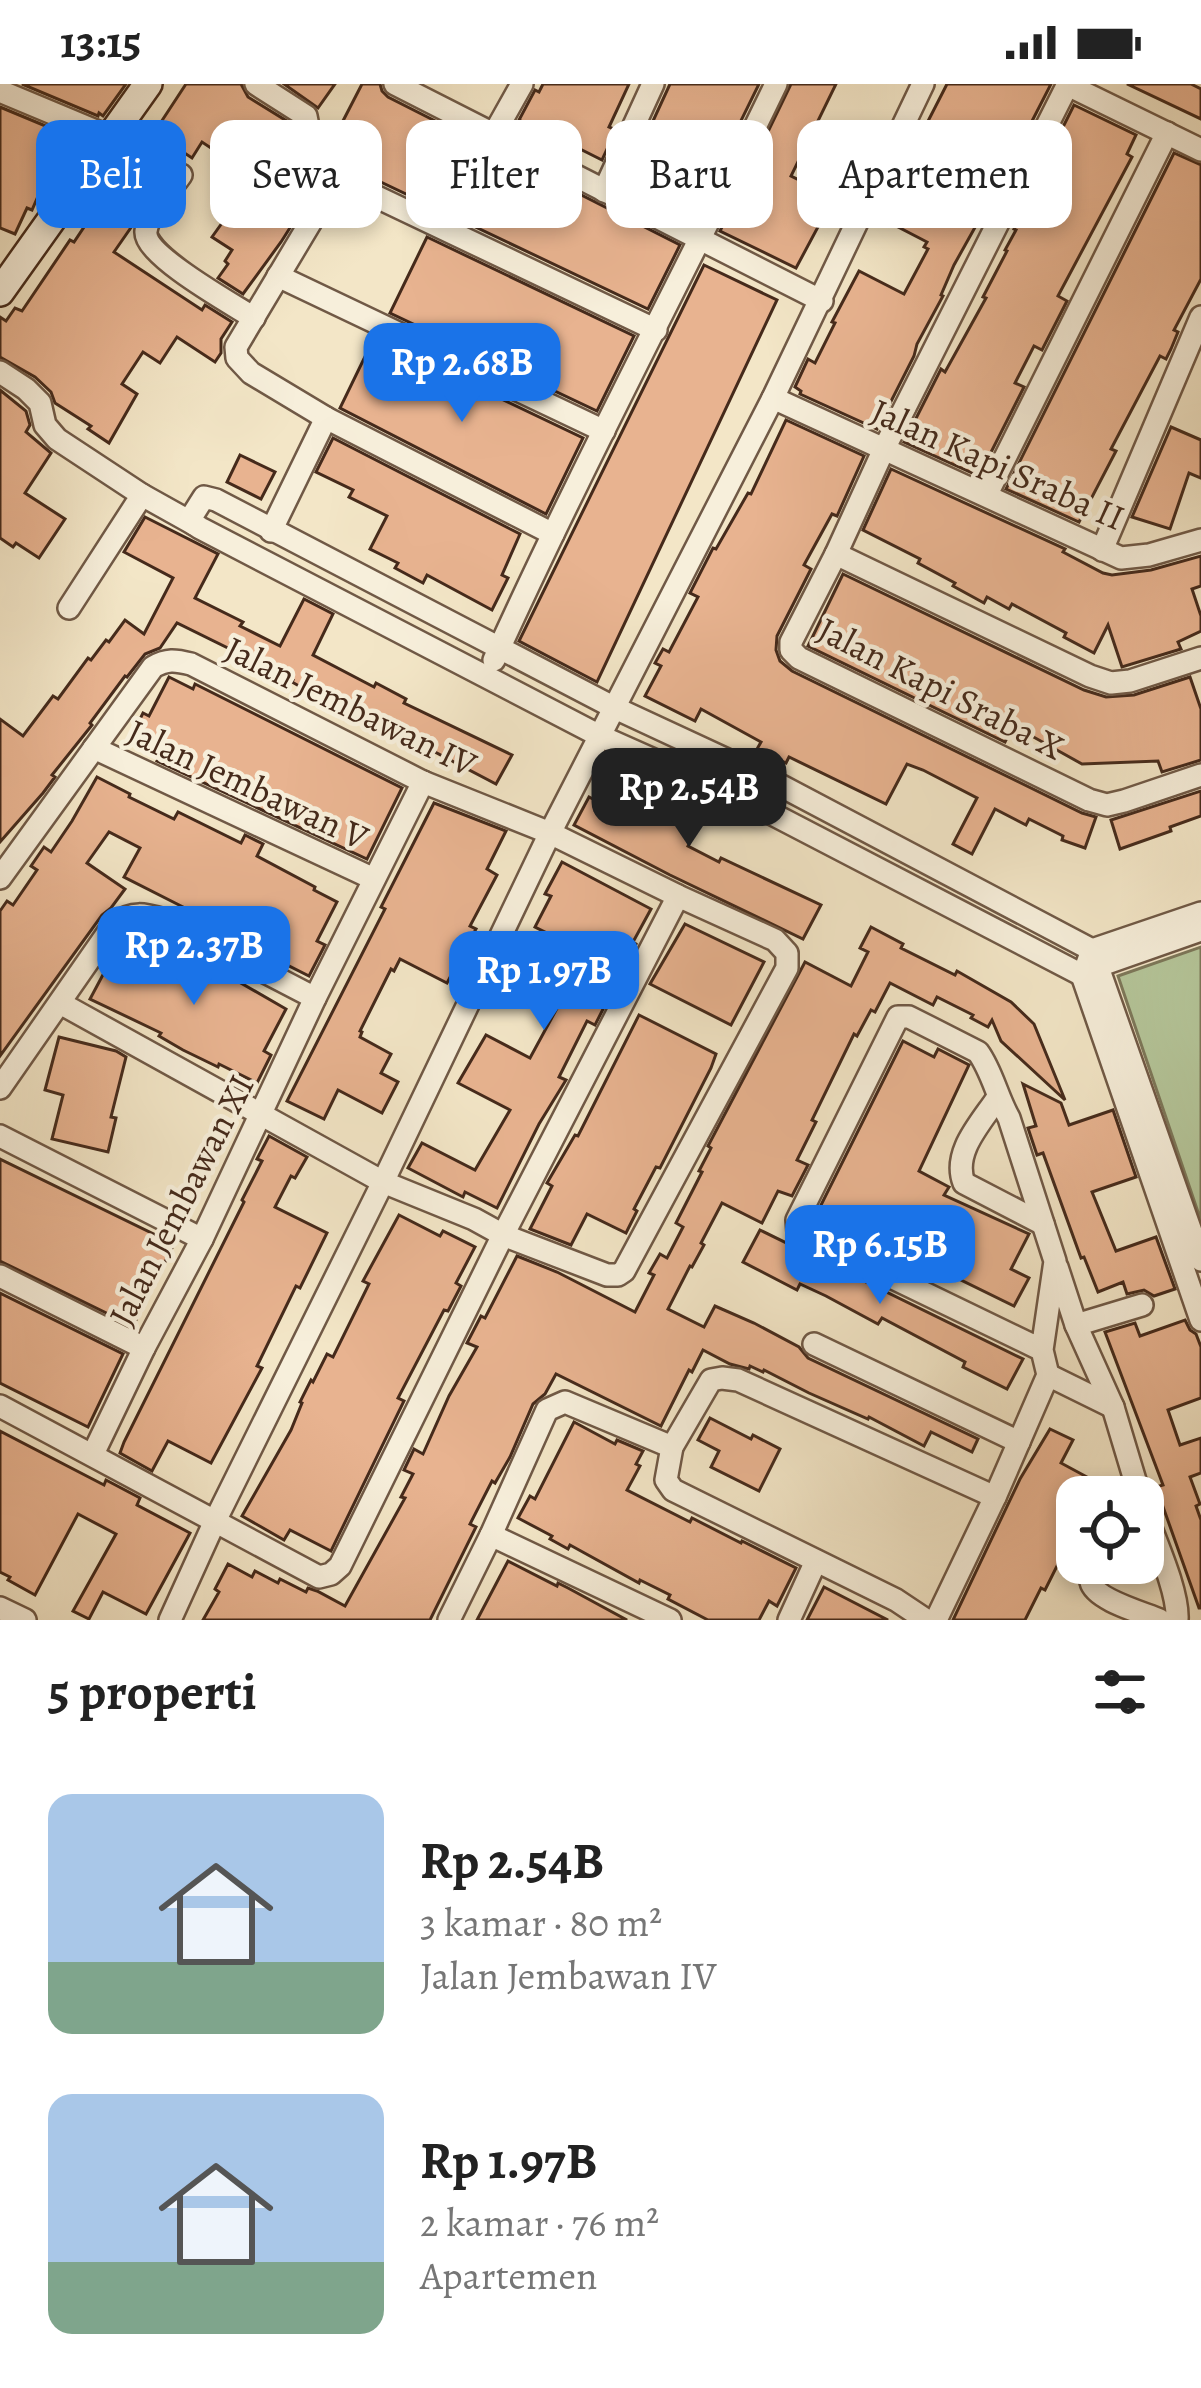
<!DOCTYPE html>
<html lang="id">
<head>
<meta charset="utf-8">
<style>
	:root { --surface:#fff; --page:#f6f6f6; --text:#222; --muted:#767676; --accent:#1a73e8 }
	body { margin:0; font-family:Alegreya,serif; background:var(--page); color:var(--text); height:100vh; display:flex; flex-direction:column; font-size:45px; white-space:nowrap }
	* { box-sizing:border-box; margin:0 }
	p { font-size:39px; color:var(--muted) }
	.icon { flex:none; width:66px; height:66px; fill:none; stroke:currentColor; stroke-width:2; stroke-linecap:round; stroke-linejoin:round }
	.map { position:relative; height:1536px; overflow:hidden }
	.details { display:flex; flex-direction:column; background:var(--surface); flex:1 }
	.details>* { flex:none }
	.banner { position:absolute; left:36px; top:36px; width:1131px; height:108px; display:flex; gap:24px }
	.fabs { position:absolute; left:1056px; top:1392px; display:grid; gap:24px }
	.fabs a { display:grid; place-items:center; width:108px; height:108px; border-radius:24px; background:var(--surface); box-shadow:0 6px 18px #0003; font-size:60px }
	.price { position:absolute; translate:-50% -102px; padding:0 27px; border-radius:24px; background:var(--accent); color:#fff; font-size:39px; line-height:78px; filter:drop-shadow(0 3px 6px #0008) }
	.price::after { content:''; position:absolute; left:50%; top:72px; width:36px; height:27px; margin-left:-18px; background:inherit; clip-path:polygon(0 0,100% 0,50% 100%) }
	.price.selected { background:#222; color:#fff }
	ul { padding:0; list-style:none }
	li { display:flex; align-items:center; gap:36px; height:300px; padding:0 48px }
	li span { display:grid; place-items:center; flex:none; width:336px; height:240px; border-radius:24px; color:#555 }
	li>.icon { margin-inline-start:auto }
	span .icon { width:144px; height:144px; fill:#fffc; stroke-width:1 }
	li b { font-size:51px }
	h2 { display:flex; justify-content:space-between; align-items:center; height:144px; padding:0 48px; font-size:51px }
	.tag { padding:0 42px; border-radius:24px; background:var(--surface); box-shadow:0 6px 18px #0003; font-size:42px; line-height:108px }
	.tag.selected { background:var(--accent); color:#fff }
	.status { display:flex; justify-content:space-between; align-items:center; height:84px; padding:0 60px; background:var(--surface); direction:ltr }
	.status svg { height:33px; fill:currentColor }
	.map>svg:first-child { display:block }
	.green { fill:#b5c69a; stroke:#7d785a; stroke-width:3 }
	.building { fill:#e8b390; stroke:#452a1b; stroke-width:3 }
	.lines { fill:none; stroke-linecap:round; stroke-linejoin:round }
	.street-casing { stroke:#705946; stroke-width:26 }
	.secondary-casing { stroke:#452a1b; stroke-width:32 }
	.street { stroke:#f7efdb; stroke-width:21 }
	.secondary { stroke:#f7efdb; stroke-width:27 }
	.labels { text-anchor:middle; dominant-baseline:central; stroke-width:9; stroke-linejoin:round; paint-order:stroke }
	.street-label { font-size:36px; fill:#452a1b; stroke:#f7efdb }
</style>
</head>
<body>
<div class="status"><b>13:15</b><svg viewBox="0 0 49 12"><path d="M0 12V9h3v3zM5 12V6h3v6zM10 12V3h3v9zM15 12V0h3v12zM26 1h20v11H26zM47 4h2v5h-2z"/></svg></div>
<div class="map">
<svg width="1201" height="1536" viewBox="0 0 1201 1536">
	<rect width="100%" height="100%" fill="#f3e6c7"/>
	<filter id="stains"><feTurbulence type="fractalNoise" baseFrequency=".00167" numOctaves="4"/><feColorMatrix values="0 0 0 0 .2 0 0 0 0 .09 0 0 0 0 .02 0 0 0 .5 -.17"/></filter>
	<radialGradient id="worn" r=".72"><stop offset=".6" stop-color="#630" stop-opacity="0"/><stop offset="1" stop-color="#630" stop-opacity=".3"/></radialGradient>
	<path class="green" d="M 1201,863 L 1201,1137 L 1118,892 Z"/>
	<g class="building">
		<path d="M 22,0 L 126,0 L 103,32 L 99,29 L 98,32 Z"/>
		<path d="M 186,0 L 241,0 L 248,13 L 290,39 L 284,55 L 287,69 L 286,71 L 245,44 L 226,74 L 202,58 L 192,74 L 180,66 L 143,117 L 132,142 L 114,168 L 202,226 L 205,221 L 232,238 L 221,255 L 221,269 L 215,278 L 177,253 L 160,279 L 143,268 L 122,300 L 137,310 L 109,359 L 88,345 L 91,342 L 55,319 L 51,308 L 35,293 L 0,273 L 0,233 L 6,237 L 15,224 L 22,227 L 70,156 L 74,158 L 98,122 L 94,120 L 136,54 L 146,61 Z"/>
		<path d="M 284,0 L 335,0 L 318,24 Z"/>
		<path d="M 362,0 L 380,0 L 382,7 L 388,13 L 680,161 L 648,225 L 345,81 L 328,66 Z"/>
		<path d="M 543,0 L 629,0 L 609,43 L 616,46 L 602,76 L 574,62 L 569,72 L 531,52 L 535,44 L 519,36 L 535,6 L 539,8 Z"/>
		<path d="M 670,0 L 759,0 L 705,110 L 698,106 L 686,131 L 624,100 Z"/>
		<path d="M 791,0 L 836,0 L 791,92 L 834,113 L 796,184 L 720,147 Z"/>
		<path d="M 947,0 L 1051,0 L 1029,43 L 1024,41 L 1007,74 L 1012,77 L 954,181 L 941,211 L 943,212 L 917,260 L 914,272 L 877,345 L 800,310 L 801,307 L 795,303 L 808,275 L 815,279 L 835,239 L 832,238 L 859,187 L 904,210 L 928,165 L 924,163 L 927,158 L 879,133 Z"/>
		<path d="M 1127,0 L 1191,0 L 1201,5 L 1201,35 Z"/>
		<path d="M 1074,21 L 1136,51 L 1127,70 L 1132,73 L 1058,212 L 1067,217 L 1042,266 L 1034,262 L 1015,299 L 1024,303 L 979,392 L 904,358 L 941,285 L 945,288 L 986,214 L 983,213 L 1007,167 L 1005,166 L 1016,146 L 1014,145 L 1024,126 L 1022,125 Z"/>
		<path d="M 0,23 L 84,58 L 50,107 L 42,103 L 32,126 L 27,124 L 15,150 L 0,144 Z"/>
		<path d="M 275,65 L 318,97 L 291,137 L 293,139 L 281,158 L 243,210 L 218,194 L 228,180 L 225,177 L 232,166 L 212,153 Z"/>
		<path d="M 1174,69 L 1201,81 L 1201,195 L 1174,246 L 1178,248 L 1171,265 L 1166,275 L 1160,272 L 1111,365 L 1116,367 L 1079,438 L 1006,405 Z"/>
		<path d="M 427,153 L 634,252 L 597,327 L 390,229 Z"/>
		<path d="M 704,181 L 777,216 L 597,598 L 519,557 Z"/>
		<path d="M 374,254 L 583,354 L 546,430 L 340,324 Z"/>
		<path d="M 0,306 L 26,327 L 30,341 L 26,348 L 51,369 L 25,409 L 65,435 L 39,474 L 16,459 L 13,463 L 0,454 Z"/>
		<path d="M 786,336 L 864,372 L 837,432 L 832,430 L 804,481 L 811,485 L 777,552 L 776,566 L 780,577 L 792,587 L 1082,729 L 1096,733 L 1085,764 L 1062,756 L 1063,752 L 1029,735 L 1026,741 L 995,725 L 972,770 L 953,760 L 977,714 L 923,686 L 907,680 L 886,720 L 789,673 L 786,679 L 757,665 L 761,658 L 701,625 L 695,637 L 645,612 L 661,582 L 655,579 L 663,565 L 669,568 L 698,513 L 690,509 L 713,464 L 716,465 L 748,409 L 751,410 Z"/>
		<path d="M 1171,343 L 1201,356 L 1201,394 L 1189,389 L 1170,445 L 1132,433 Z"/>
		<path d="M 333,354 L 520,450 L 502,491 L 508,494 L 492,526 L 427,491 L 423,499 L 395,484 L 398,479 L 370,465 L 387,432 L 349,413 L 353,406 L 316,388 Z"/>
		<path d="M 240,371 L 275,388 L 261,415 L 227,398 Z"/>
		<path d="M 891,385 L 1065,465 L 1063,468 L 1103,489 L 1112,491 L 1151,486 L 1201,472 L 1201,502 L 1192,505 L 1201,532 L 1201,547 L 1178,558 L 1181,565 L 1122,583 L 1108,541 L 1094,569 L 1064,553 L 1066,549 L 1012,520 L 1009,525 L 987,513 L 984,519 L 953,502 L 955,499 L 918,479 L 920,475 L 863,446 Z"/>
		<path d="M 145,433 L 218,470 L 195,514 L 243,538 L 240,542 L 280,562 L 304,515 L 333,530 L 313,571 L 374,603 L 376,599 L 406,615 L 404,619 L 512,671 L 496,700 L 391,645 L 390,647 L 357,630 L 355,634 L 292,598 L 293,596 L 177,539 L 160,564 L 145,570 L 127,593 L 125,592 L 90,639 L 92,641 L 52,691 L 55,693 L 43,709 L 0,758 L 0,635 L 23,652 L 53,612 L 58,615 L 88,574 L 91,576 L 106,556 L 109,558 L 125,536 L 144,550 L 173,494 L 124,468 Z"/>
		<path d="M 843,490 L 1084,606 L 1106,613 L 1134,611 L 1190,593 L 1201,625 L 1201,676 L 1162,688 L 1158,677 L 1082,680 L 1030,651 L 1012,644 L 1005,658 L 808,562 Z"/>
		<path d="M 169,593 L 193,605 L 195,600 L 402,704 L 367,775 L 157,677 L 159,673 L 129,657 L 143,629 L 149,632 Z"/>
		<path d="M 635,684 L 711,718 L 688,762 L 719,778 L 721,774 L 821,821 L 803,855 L 670,791 L 574,741 L 589,713 L 612,725 Z"/>
		<path d="M 97,693 L 130,710 L 129,713 L 174,735 L 178,728 L 241,759 L 245,751 L 263,760 L 257,772 L 315,803 L 314,806 L 337,818 L 317,857 L 325,861 L 309,892 L 202,838 L 203,835 L 183,823 L 124,793 L 140,764 L 109,748 L 87,779 L 125,805 L 111,824 L 102,831 L 0,972 L 0,827 L 7,817 L 13,821 L 37,786 L 31,782 L 44,763 L 51,768 L 72,737 Z"/>
		<path d="M 1201,707 L 1201,732 L 1170,743 L 1171,747 L 1120,765 L 1111,736 Z"/>
		<path d="M 434,719 L 506,747 L 487,785 L 497,791 L 470,842 L 476,845 L 447,899 L 400,875 L 394,887 L 391,885 L 360,947 L 362,948 L 360,953 L 391,970 L 381,989 L 398,998 L 382,1029 L 338,1006 L 324,1035 L 287,1017 L 385,825 L 381,823 Z"/>
		<path d="M 562,778 L 651,825 L 633,858 L 636,860 L 595,941 L 587,937 L 559,993 L 566,996 L 539,1040 L 497,1124 L 465,1108 L 463,1113 L 408,1084 L 422,1059 L 475,1086 L 510,1026 L 458,999 L 486,951 L 530,974 L 574,893 L 585,868 L 535,843 L 551,812 L 545,810 Z"/>
		<path d="M 685,840 L 764,878 L 731,941 L 650,900 Z"/>
		<path d="M 871,843 L 903,860 L 901,864 L 955,891 L 957,887 L 1011,918 L 1034,940 L 1065,1016 L 1001,957 L 992,936 L 988,943 L 971,934 L 973,931 L 937,913 L 933,921 L 890,899 L 875,928 L 871,926 L 857,952 L 854,950 L 812,1036 L 816,1038 L 797,1076 L 808,1081 L 792,1112 L 778,1107 L 762,1139 L 722,1119 L 701,1159 L 704,1161 L 692,1183 L 690,1182 L 668,1225 L 704,1243 L 715,1222 L 754,1239 L 799,1263 L 808,1274 L 978,1355 L 972,1368 L 931,1348 L 924,1362 L 869,1333 L 868,1335 L 809,1309 L 764,1286 L 763,1288 L 750,1282 L 749,1285 L 730,1280 L 703,1266 L 692,1288 L 689,1286 L 661,1342 L 556,1290 L 545,1310 L 533,1320 L 510,1373 L 495,1399 L 492,1397 L 470,1440 L 476,1443 L 430,1536 L 203,1536 L 219,1508 L 215,1505 L 228,1480 L 252,1493 L 255,1487 L 278,1499 L 280,1495 L 306,1508 L 308,1504 L 317,1507 L 345,1522 L 405,1414 L 401,1413 L 413,1390 L 404,1386 L 414,1365 L 423,1370 L 449,1312 L 477,1263 L 467,1259 L 481,1232 L 485,1234 L 517,1172 L 557,1188 L 635,1228 L 654,1191 L 649,1189 L 660,1170 L 667,1174 L 683,1143 L 676,1139 L 702,1088 L 699,1087 L 711,1064 L 708,1062 L 805,878 L 851,902 L 868,868 L 860,864 Z"/>
		<path d="M 141,856 L 162,866 L 164,861 L 204,882 L 206,879 L 286,925 L 264,967 L 271,971 L 257,999 L 219,980 L 218,983 L 183,966 L 159,952 L 161,949 L 90,915 L 106,885 L 122,893 Z"/>
		<path d="M 639,931 L 716,970 L 711,984 L 660,1084 L 656,1083 L 634,1125 L 637,1127 L 626,1149 L 587,1130 L 571,1161 L 530,1145 L 552,1102 L 547,1099 L 575,1051 L 578,1052 Z"/>
		<path d="M 59,953 L 116,967 L 126,973 L 111,1033 L 116,1034 L 108,1068 L 52,1055 L 63,1011 L 45,1006 Z"/>
		<path d="M 903,957 L 934,973 L 938,965 L 969,981 L 919,1087 L 949,1103 L 944,1111 L 1029,1150 L 1011,1185 L 1029,1194 L 1014,1222 L 916,1174 L 914,1177 L 893,1166 L 894,1164 L 819,1125 Z"/>
		<path d="M 1023,1000 L 1061,1019 L 1069,1041 L 1113,1026 L 1136,1093 L 1092,1108 L 1116,1167 L 1156,1153 L 1175,1205 L 1154,1212 L 1144,1206 L 1127,1210 L 1123,1198 L 1098,1208 L 1084,1173 L 1081,1174 L 1043,1069 L 1037,1071 L 1028,1044 L 1036,1042 Z"/>
		<path d="M 269,1052 L 307,1073 L 295,1094 L 291,1092 L 275,1123 L 327,1149 L 300,1204 L 296,1202 L 257,1282 L 262,1284 L 211,1379 L 168,1357 L 152,1387 L 120,1369 L 124,1358 L 244,1118 L 242,1116 L 262,1077 L 257,1075 Z"/>
		<path d="M 0,1075 L 174,1160 L 133,1242 L 0,1177 Z"/>
		<path d="M 399,1131 L 440,1152 L 443,1147 L 475,1163 L 456,1199 L 461,1202 L 448,1227 L 444,1226 L 398,1314 L 404,1317 L 331,1467 L 290,1446 L 284,1456 L 242,1432 L 291,1346 L 302,1319 L 300,1318 L 311,1296 L 313,1298 L 327,1270 L 333,1273 L 369,1200 L 363,1197 Z"/>
		<path d="M 760,1146 L 1023,1275 L 1007,1305 L 963,1283 L 965,1278 L 882,1234 L 878,1240 L 826,1212 L 800,1200 L 797,1206 L 743,1178 Z"/>
		<path d="M 0,1209 L 123,1270 L 88,1343 L 0,1299 Z"/>
		<path d="M 1185,1236 L 1190,1246 L 1196,1250 L 1201,1263 L 1201,1314 L 1168,1326 L 1180,1361 L 1201,1354 L 1201,1389 L 1190,1393 L 1200,1420 L 1196,1422 L 1201,1436 L 1201,1524 L 1199,1524 L 1156,1403 L 1163,1401 L 1105,1248 L 1135,1239 L 1140,1252 Z"/>
		<path d="M 710,1334 L 751,1355 L 753,1351 L 780,1365 L 759,1407 L 711,1383 L 719,1367 L 698,1356 Z"/>
		<path d="M 574,1338 L 615,1360 L 617,1356 L 643,1367 L 636,1380 L 640,1382 L 627,1406 L 690,1438 L 692,1434 L 741,1459 L 742,1457 L 796,1484 L 777,1522 L 769,1517 L 759,1536 L 708,1536 L 668,1515 L 670,1511 L 640,1496 L 639,1499 L 570,1461 L 568,1465 L 550,1455 L 552,1452 L 518,1434 L 530,1412 L 535,1415 Z"/>
		<path d="M 1050,1345 L 1073,1356 L 1061,1379 L 1124,1413 L 1077,1413 L 1077,1460 L 1070,1456 L 1045,1506 L 1041,1504 L 1025,1536 L 953,1536 L 1020,1395 Z"/>
		<path d="M 0,1347 L 104,1401 L 106,1396 L 140,1414 L 137,1421 L 190,1449 L 146,1530 L 103,1508 L 89,1535 L 73,1527 L 116,1450 L 78,1430 L 35,1511 L 8,1496 L 10,1493 L 0,1488 Z"/>
		<path d="M 508,1477 L 557,1502 L 558,1499 L 568,1504 L 627,1536 L 477,1536 Z"/>
		<path d="M 824,1503 L 888,1536 L 807,1536 Z"/>
	</g>
	<g class="lines">
		<defs>
			<g id="street">
				<path d="M 256,0 L 306,32 L 307,37 L 298,59 L 337,94 L 656,246"/>
				<path d="M 395,0 L 822,217"/>
				<path d="M 1068,0 L 884,365 L 836,470 L 791,558 L 791,566 L 799,574 L 1089,716 L 1107,721 L 1124,717 L 1201,691"/>
				<path d="M 1068,1 L 1201,66"/>
				<path d="M 0,7 L 110,53"/>
				<path d="M 494,50 L 522,0"/>
				<path d="M 181,91 C 170,107 149,128 146,147 C 143,171 234,221 254,234"/>
				<path d="M 337,94 L 236,263 L 237,274 L 251,289 L 326,334 L 553,450"/>
				<path d="M 604,107 L 653,0"/>
				<path d="M 278,192 L 604,347"/>
				<path d="M 0,288 L 26,305 L 40,319 L 45,341 L 57,355 L 142,411 L 69,524"/>
				<path d="M 773,314 L 1121,474 L 1149,471 L 1201,456"/>
				<path d="M 987,410 L 1167,49"/>
				<path d="M 142,411 L 194,440"/>
				<path d="M 271,447 L 326,334"/>
				<path d="M 1102,466 L 1201,233"/>
				<path d="M 836,470 L 1090,592 L 1111,599 L 1130,597 L 1201,574"/>
				<path d="M 494,576 C 582,382 683,193 776,0"/>
				<path d="M 94,664 L 374,795"/>
				<path d="M 0,794 L 153,583 C 167,575 175,576 191,580 L 423,698 L 550,749 L 678,812 L 775,856 L 787,869 L 787,884 L 624,1187 L 618,1191 L 607,1191 L 503,1151 L 474,1135 L 383,1098 L 60,919"/>
				<path d="M 1087,880 L 1092,866 L 1201,829"/>
				<path d="M 1087,888 L 1098,882 L 1201,846"/>
				<path d="M 1082,891 L 757,722 L 600,652 L 200,444 L 194,440 L 192,432 L 204,413 L 216,416 L 613,623 L 770,696 L 1092,866 L 1201,1176"/>
				<path d="M 1082,891 L 1201,1236"/>
				<path d="M 0,1004 L 114,840 C 133,827 144,830 165,836 L 315,914"/>
				<path d="M 998,1013 C 981,1039 952,1068 964,1099 L 1043,1140"/>
				<path d="M 0,1052 L 202,1155"/>
				<path d="M 1057,1183 L 1076,1241 L 1113,1323 L 1140,1413"/>
				<path d="M 0,1192 L 144,1264"/>
				<path d="M 1076,1241 L 1142,1221"/>
				<path d="M 814,1260 L 1019,1358"/>
				<path d="M 1048,1291 L 1113,1323"/>
				<path d="M 0,1322 L 319,1493 L 331,1490 L 340,1482 L 503,1151 L 678,812"/>
				<path d="M 93,1370 L 144,1264 L 202,1155 L 315,914 L 423,698"/>
				<path d="M 1143,1423 C 1153,1452 1179,1507 1177,1536"/>
				<path d="M 491,1451 L 670,1536"/>
				<path d="M 1096,1479 C 1094,1485 1090,1492 1091,1498 C 1095,1516 1144,1529 1160,1536"/>
				<path d="M 0,1524 L 25,1536"/>
				<path d="M 170,1536 L 215,1437 L 383,1098 L 550,749 L 773,314 L 923,0"/>
				<path d="M 449,1536 L 491,1451 L 547,1326 L 565,1318 L 672,1363"/>
				<path d="M 789,1536 L 816,1477"/>
				<path d="M 926,1536 L 896,1516 L 673,1406 L 666,1396 L 672,1363 L 711,1296 L 722,1294 L 738,1296 L 995,1413"/>
				<path d="M 936,1536 L 995,1413 L 1048,1291 L 1042,1266 L 1055,1177 L 1009,1034 C 997,1013 992,987 978,968 L 909,933 L 898,933 L 797,1136 L 798,1148 L 1042,1266"/>
			</g>
			<path id="secondary" d="M 0,208 L 148,0"/>
		</defs>
		<use href="#street" class="street-casing"/>
		<use href="#secondary" class="secondary-casing"/>
		<use href="#street" class="street"/>
		<use href="#secondary" class="secondary"/>
	</g>
	<g class="labels">
		<g class="street-label">
			<text transform="translate(998 380) rotate(24)">Jalan Kapi Sraba II</text>
			<text transform="translate(941 604) rotate(27)">Jalan Kapi Sraba X</text>
			<text transform="translate(351 622) rotate(26)">Jalan Jembawan IV</text>
			<text transform="translate(248 700) rotate(25)">Jalan Jembawan V</text>
			<text transform="translate(181 1116) rotate(-63)">Jalan Jembawan XI</text>
		</g>
	</g>
	<rect width="100%" height="100%" filter="url(#stains)"/>
	<rect width="100%" height="100%" fill="url(#worn)"/>
</svg>
<div class="fabs">
<a><svg class="icon" aria-label="locate" viewBox="0 0 24 24"><circle cx="12" cy="12" r="6"/><path d="M12 2v4M12 18v4M2 12h4M18 12h4"/></svg></a>
</div>
<b class="price" style="left:462px;top:341px">Rp 2.68B</b>
<b class="price selected" style="left:689px;top:766px">Rp 2.54B</b>
<b class="price" style="left:194px;top:924px">Rp 2.37B</b>
<b class="price" style="left:544px;top:949px">Rp 1.97B</b>
<b class="price" style="left:880px;top:1223px">Rp 6.15B</b>
<div class="banner">
<a class="tag selected">Beli</a>
<a class="tag">Sewa</a>
<a class="tag">Filter</a>
<a class="tag">Baru</a>
<a class="tag">Apartemen</a>
</div>
</div>
<section class="details">
<h2>5 properti<svg class="icon" aria-label="filters" viewBox="0 0 24 24"><path d="M4 7h16M4 17h16"/><circle cx="9" cy="7" r="2"/><circle cx="15" cy="17" r="2"/></svg></h2>
<ul>
<li><span style="background:linear-gradient(#a9c7e8 70%,#7fa58c 0)"><svg class="icon" aria-label="home" viewBox="0 0 24 24"><path d="M3 11l9-7 9 7M6 9v11h12V9"/></svg></span><div><b>Rp 2.54B</b><p>3 kamar · 80 m²</p><p>Jalan Jembawan IV</p></div></li>
<li><span style="background:linear-gradient(#a9c7e8 70%,#7fa58c 0)"><svg class="icon" aria-label="home" viewBox="0 0 24 24"><path d="M3 11l9-7 9 7M6 9v11h12V9"/></svg></span><div><b>Rp 1.97B</b><p>2 kamar · 76 m²</p><p>Apartemen</p></div></li>
</ul>
</section>
</body>
</html>
